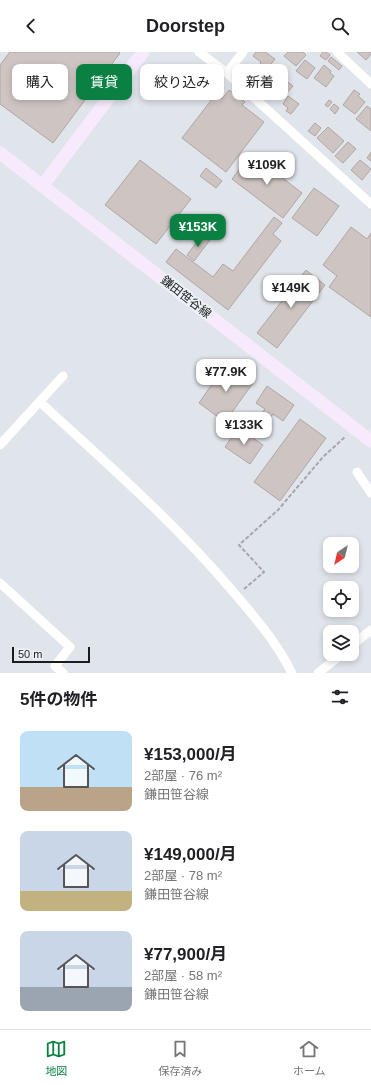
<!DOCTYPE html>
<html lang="ja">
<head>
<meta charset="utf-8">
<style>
	:root { --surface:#fff; --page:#f2f2f2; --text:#202124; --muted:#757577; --line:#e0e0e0; --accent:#0b8043 }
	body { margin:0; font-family:Helvetica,"Noto Sans JP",sans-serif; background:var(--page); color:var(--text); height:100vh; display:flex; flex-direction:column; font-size:15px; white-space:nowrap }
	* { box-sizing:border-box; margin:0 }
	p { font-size:13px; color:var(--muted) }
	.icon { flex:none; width:22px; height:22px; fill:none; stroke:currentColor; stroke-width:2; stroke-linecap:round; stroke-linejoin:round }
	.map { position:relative; height:621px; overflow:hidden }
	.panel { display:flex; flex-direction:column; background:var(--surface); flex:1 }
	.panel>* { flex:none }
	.top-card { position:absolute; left:12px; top:12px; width:347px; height:36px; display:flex; gap:8px }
	.needle { width:26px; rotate:215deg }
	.tools { position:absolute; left:323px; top:485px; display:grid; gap:8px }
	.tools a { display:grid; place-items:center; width:36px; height:36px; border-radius:8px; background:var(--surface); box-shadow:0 2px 6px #0003; font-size:20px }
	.scale { position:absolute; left:12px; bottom:10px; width:78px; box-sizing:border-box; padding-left:4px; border:2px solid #1b1c1e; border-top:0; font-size:11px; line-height:14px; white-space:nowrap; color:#1b1c1e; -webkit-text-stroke:3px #edf1f8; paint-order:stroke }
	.price { position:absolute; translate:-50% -34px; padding:0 9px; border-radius:8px; background:#fff; color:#222; font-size:13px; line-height:26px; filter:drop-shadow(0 1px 2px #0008) }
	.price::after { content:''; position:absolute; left:50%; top:24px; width:12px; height:9px; margin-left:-6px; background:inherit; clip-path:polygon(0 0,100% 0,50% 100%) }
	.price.current { background:var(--accent); color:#fff }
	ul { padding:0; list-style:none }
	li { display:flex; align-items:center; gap:12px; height:100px; padding:0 20px }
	li span { display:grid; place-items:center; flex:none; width:112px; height:80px; border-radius:8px; color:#555 }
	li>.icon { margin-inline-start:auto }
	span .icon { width:48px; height:48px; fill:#fffc; stroke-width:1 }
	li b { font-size:17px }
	h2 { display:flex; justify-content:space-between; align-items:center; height:48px; padding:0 20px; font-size:17px }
	.chip { padding:0 14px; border-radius:8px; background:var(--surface); box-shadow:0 2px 6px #0003; font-size:14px; line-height:36px }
	.chip.current { background:var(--accent); color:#fff }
	header { display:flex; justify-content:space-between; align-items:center; height:52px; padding:0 20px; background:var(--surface); font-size:18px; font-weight:700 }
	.menu { display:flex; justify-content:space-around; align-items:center; height:56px; border-top:1px solid var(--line); background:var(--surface); font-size:11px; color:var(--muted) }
	.menu a { display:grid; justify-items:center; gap:2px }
	.menu .current { color:var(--accent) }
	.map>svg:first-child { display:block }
	.building { fill:#cec5c3; stroke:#afa6a4 }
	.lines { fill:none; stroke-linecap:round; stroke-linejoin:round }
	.path { stroke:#a4a7ad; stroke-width:2; stroke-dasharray:4 2; stroke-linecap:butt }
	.street { stroke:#fff; stroke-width:9 }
	.secondary { stroke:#f8eafd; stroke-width:13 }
	.labels { text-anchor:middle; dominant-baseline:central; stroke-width:4; stroke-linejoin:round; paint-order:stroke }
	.street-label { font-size:12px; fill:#1b1c1e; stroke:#edf1f8 }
</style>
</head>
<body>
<header><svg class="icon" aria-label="back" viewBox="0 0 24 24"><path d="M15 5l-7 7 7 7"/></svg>Doorstep<svg class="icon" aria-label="search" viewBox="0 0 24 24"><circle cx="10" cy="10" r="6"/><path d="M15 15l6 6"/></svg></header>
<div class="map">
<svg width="371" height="621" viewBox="0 0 371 621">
	<rect width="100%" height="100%" fill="#e0e4eb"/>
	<g class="building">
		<path d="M 10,0 L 119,0 L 120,1 L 53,91 L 0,52 L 0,13 Z"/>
		<path d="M 256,0 L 265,0 L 275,7 L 267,17 L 260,11 L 261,10 L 253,4 Z"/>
		<path d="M 288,0 L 303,0 L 306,3 L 296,14 L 284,4 Z"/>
		<path d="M 323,0 L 326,0 L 330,3 L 326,8 L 320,4 Z"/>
		<path d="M 357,0 L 371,0 L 371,2 L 366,8 Z"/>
		<path d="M 331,5 L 342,14 L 339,18 L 328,9 Z"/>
		<path d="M 305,8 L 315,16 L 307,27 L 296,19 Z"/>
		<path d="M 250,13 L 262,23 L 255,31 L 243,22 Z"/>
		<path d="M 324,13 L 331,19 L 330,21 L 334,24 L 326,35 L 314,26 Z"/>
		<path d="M 273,16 L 282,24 L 272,36 L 263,28 Z"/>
		<path d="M 284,27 L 293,34 L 282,46 L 273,39 Z"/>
		<path d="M 229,38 L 245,50 L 242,53 L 264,70 L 226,120 L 182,86 L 216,42 L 222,47 Z"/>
		<path d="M 354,38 L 360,42 L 358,44 L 365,50 L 355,62 L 343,53 Z"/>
		<path d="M 288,44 L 299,52 L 291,62 L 286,59 L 288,56 L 283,52 Z"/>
		<path d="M 329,48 L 332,50 L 328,55 L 325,53 Z"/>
		<path d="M 334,52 L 339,56 L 335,62 L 330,57 Z"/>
		<path d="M 367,54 L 371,57 L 371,79 L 356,67 Z"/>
		<path d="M 315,71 L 321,76 L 315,84 L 308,79 Z"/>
		<path d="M 328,75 L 344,89 L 333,101 L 317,86 Z"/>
		<path d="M 348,90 L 356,97 L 343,111 L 335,104 Z"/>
		<path d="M 371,100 L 371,109 L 367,106 Z"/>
		<path d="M 251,102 L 302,141 L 283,166 L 232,127 Z"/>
		<path d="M 140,108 L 191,147 L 156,192 L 105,153 Z"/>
		<path d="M 360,108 L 371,117 L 362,128 L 351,118 Z"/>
		<path d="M 206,116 L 222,129 L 216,136 L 200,124 Z"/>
		<path d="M 314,136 L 339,154 L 317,184 L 292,166 Z"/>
		<path d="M 274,165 L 282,171 L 273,182 L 281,189 L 228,258 L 166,210 L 176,197 L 213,225 L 223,212 L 233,219 Z"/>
		<path d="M 351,175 L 367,187 L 371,181 L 371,265 L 329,235 L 337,224 L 323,213 Z"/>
		<path d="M 203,182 L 210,188 L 194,209 L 187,203 Z"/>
		<path d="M 306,218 L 325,233 L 277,296 L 257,281 Z"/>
		<path d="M 226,312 L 253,331 L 225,370 L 199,351 Z"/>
		<path d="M 267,334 L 294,353 L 283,369 L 273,362 L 270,366 L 262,361 L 265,357 L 256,351 Z"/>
		<path d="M 300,367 L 326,386 L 280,449 L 254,430 Z"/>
		<path d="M 238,376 L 263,393 L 250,412 L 225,395 Z"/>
	</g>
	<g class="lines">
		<path class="path" d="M 244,537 L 264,520 L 239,493 L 278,458 L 323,405 L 346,384"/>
		<g class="street">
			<path d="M 199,0 L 227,21 L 371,152"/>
			<path d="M 337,0 L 371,32"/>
			<path d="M 227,21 L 243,0"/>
			<path d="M 40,350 C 105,410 172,468 230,536 C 254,564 275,588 292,621"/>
			<path d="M 0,393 L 63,324"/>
			<path d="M 357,420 L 371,441"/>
			<path d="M 0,531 L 70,595 L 55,614 L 63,621"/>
			<path d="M 352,593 L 371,578"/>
			<path d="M 318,621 L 342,602"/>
		</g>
		<g class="secondary">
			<path d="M 0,101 L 371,389"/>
			<path d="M 43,133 L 143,0"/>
		</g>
	</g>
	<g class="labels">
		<g class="street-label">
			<text transform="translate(186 245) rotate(38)">鎌田笹谷線</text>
		</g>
	</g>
</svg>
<div class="tools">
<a><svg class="needle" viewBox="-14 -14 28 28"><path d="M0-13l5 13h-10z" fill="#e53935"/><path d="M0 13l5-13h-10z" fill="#757577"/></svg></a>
<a><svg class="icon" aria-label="locate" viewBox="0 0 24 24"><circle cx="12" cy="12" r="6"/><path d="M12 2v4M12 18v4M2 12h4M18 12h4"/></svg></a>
<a><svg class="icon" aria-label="layers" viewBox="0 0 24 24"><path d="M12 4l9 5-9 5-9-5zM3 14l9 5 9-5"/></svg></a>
</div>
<div class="scale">50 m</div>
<b class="price" style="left:267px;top:134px">¥109K</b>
<b class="price current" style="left:198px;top:196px">¥153K</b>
<b class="price" style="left:291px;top:257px">¥149K</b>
<b class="price" style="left:226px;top:341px">¥77.9K</b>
<b class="price" style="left:244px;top:394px">¥133K</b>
<div class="top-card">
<a class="chip">購入</a>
<a class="chip current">賃貸</a>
<a class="chip">絞り込み</a>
<a class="chip">新着</a>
</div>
</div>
<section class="panel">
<h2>5件の物件<svg class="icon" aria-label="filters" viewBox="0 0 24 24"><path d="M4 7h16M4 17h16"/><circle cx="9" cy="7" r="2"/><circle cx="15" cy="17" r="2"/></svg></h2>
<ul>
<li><span style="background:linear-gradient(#bfe0f5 70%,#b9a48a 0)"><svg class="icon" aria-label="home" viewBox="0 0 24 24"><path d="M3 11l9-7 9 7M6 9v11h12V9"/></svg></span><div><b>¥153,000/月</b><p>2部屋 · 76 m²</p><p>鎌田笹谷線</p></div></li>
<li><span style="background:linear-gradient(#c9d6e8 75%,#c2b280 0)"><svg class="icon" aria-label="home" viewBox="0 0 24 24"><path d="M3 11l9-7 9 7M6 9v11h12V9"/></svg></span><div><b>¥149,000/月</b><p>2部屋 · 78 m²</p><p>鎌田笹谷線</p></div></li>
<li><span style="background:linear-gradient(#c9d6e8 70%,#9aa5b1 0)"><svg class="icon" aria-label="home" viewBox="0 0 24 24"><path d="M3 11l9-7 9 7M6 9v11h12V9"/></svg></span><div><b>¥77,900/月</b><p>2部屋 · 58 m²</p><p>鎌田笹谷線</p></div></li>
</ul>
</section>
<nav class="menu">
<a class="current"><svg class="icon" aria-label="map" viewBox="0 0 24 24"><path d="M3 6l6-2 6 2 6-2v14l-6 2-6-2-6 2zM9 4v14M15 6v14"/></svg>地図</a>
<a><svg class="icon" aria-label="saved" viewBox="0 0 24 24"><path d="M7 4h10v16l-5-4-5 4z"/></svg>保存済み</a>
<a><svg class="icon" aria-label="home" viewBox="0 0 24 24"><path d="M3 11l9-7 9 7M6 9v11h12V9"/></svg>ホーム</a>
</nav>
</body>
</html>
